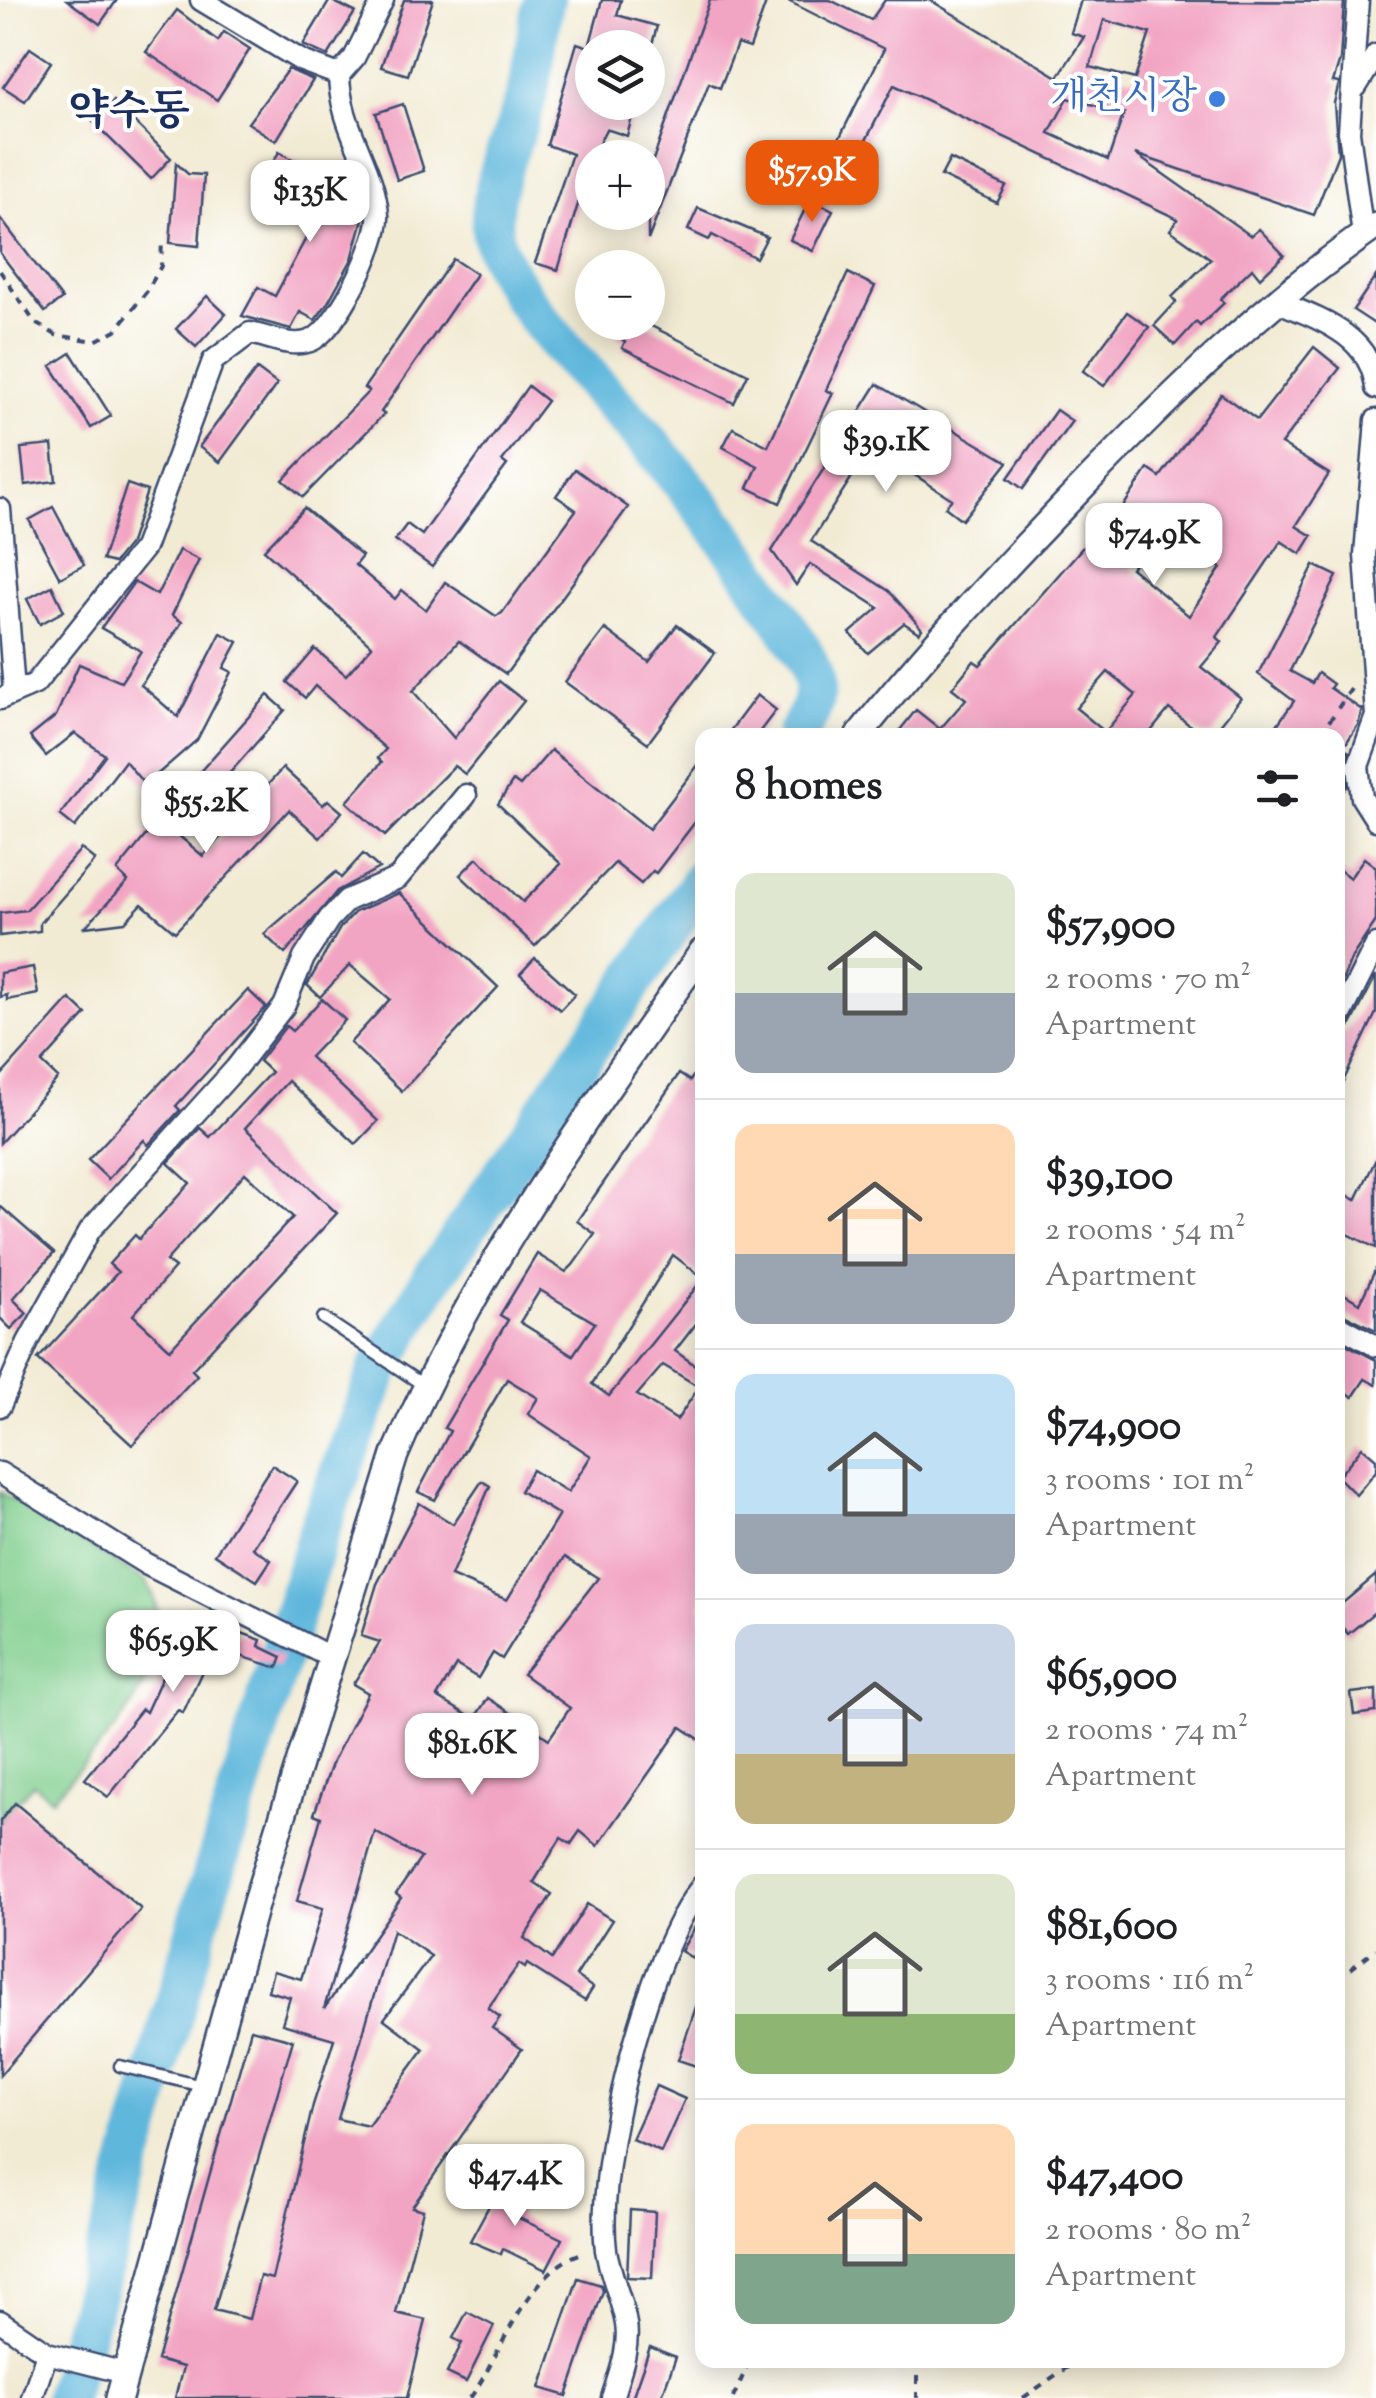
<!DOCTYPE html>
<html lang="en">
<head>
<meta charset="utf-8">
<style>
	:root { --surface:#fff; --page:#f2f2f2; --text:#202124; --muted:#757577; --line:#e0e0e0; --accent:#ea580c }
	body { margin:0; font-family:"Sorts Mill Goudy","Noto Serif KR",serif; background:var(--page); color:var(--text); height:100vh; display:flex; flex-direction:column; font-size:38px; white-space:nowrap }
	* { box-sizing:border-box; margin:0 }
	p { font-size:32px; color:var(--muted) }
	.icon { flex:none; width:55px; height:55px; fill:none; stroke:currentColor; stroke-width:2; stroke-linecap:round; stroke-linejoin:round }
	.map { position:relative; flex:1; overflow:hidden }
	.side { position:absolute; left:695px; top:728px; width:650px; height:1640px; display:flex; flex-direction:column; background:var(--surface); border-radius:20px; box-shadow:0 5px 25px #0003 }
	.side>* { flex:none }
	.fabs { position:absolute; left:575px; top:30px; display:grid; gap:20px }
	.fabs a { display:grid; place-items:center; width:90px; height:90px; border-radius:50%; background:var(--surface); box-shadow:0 5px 25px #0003; font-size:50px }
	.price { position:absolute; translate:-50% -85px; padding:0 22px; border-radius:20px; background:#fff; color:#222; font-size:32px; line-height:65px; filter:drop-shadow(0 2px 5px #0008) }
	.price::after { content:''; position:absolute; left:50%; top:60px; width:30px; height:22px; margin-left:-15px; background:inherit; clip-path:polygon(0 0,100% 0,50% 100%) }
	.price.on { background:var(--accent); color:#fff }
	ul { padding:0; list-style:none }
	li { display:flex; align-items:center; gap:30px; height:250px; padding:0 40px }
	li+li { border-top:2px solid var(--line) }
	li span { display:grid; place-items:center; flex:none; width:280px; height:200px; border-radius:20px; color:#555 }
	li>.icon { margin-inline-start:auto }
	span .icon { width:120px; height:120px; fill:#fffc; stroke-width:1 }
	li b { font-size:42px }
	h2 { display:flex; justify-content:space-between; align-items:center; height:120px; padding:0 40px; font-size:42px }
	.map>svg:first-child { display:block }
	.green { fill:#7fcd8c; stroke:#4d7e75; stroke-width:2.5 }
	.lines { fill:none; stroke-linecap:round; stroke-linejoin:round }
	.river { stroke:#5fb7dc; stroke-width:42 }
	.building { fill:#f2a4c3; fill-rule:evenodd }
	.service-casing { stroke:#3b4b70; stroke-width:15 }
	.minor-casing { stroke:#3b4b70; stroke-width:25 }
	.tertiary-casing { stroke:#3b4b70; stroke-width:30 }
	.path { stroke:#3b4b70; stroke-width:4; stroke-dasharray:8 8; stroke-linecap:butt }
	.service { stroke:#fff; stroke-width:10 }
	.minor { stroke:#fff; stroke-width:20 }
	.tertiary { stroke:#fff; stroke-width:25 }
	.shop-dot { fill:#3f7fe0; stroke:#fff; stroke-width:4 }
	.labels { text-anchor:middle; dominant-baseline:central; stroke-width:8; stroke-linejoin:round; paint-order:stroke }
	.shop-label { font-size:38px; fill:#366cbe; stroke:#fff; text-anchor:end }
	.quarter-label { font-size:42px; font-weight:bold; fill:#1b2f5e; stroke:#fff }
</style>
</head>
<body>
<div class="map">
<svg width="1376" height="2398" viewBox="0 0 1376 2398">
	<rect width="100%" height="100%" fill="#fff"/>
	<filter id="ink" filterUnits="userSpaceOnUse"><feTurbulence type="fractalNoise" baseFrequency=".01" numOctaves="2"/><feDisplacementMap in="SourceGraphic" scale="20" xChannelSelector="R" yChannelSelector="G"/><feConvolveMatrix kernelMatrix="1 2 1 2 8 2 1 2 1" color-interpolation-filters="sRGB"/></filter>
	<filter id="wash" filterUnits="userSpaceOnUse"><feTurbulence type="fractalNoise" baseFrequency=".0048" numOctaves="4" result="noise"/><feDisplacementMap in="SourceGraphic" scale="40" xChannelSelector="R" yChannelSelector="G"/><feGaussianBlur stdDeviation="2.25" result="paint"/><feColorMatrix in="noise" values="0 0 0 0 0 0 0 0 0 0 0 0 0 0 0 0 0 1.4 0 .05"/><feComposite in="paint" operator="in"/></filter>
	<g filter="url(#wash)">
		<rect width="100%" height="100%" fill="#f2ebd4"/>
		<path class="green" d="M 0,1492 L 146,1581 C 156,1596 157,1608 157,1625 C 159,1697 96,1747 52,1799 L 33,1784 L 0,1821 Z"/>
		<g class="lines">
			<g class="river">
				<path d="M 544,0 C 536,32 535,66 526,97 C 514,141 489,182 492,229 C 497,293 611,397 653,447 C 696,497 736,550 772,605 C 787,629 810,656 814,685 C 816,704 806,720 797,735"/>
				<path d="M 65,2398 L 199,1921 L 323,1518 L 379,1370 L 428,1285 L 702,880"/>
			</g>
		</g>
		<g id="blocks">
			<g class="building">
				<path d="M 67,0 L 117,0 L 100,24 Z"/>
				<path d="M 330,0 L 355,12 L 328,56 L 303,45 Z"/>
				<path d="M 404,0 L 433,0 L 408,75 L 381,67 Z"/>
				<path d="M 602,0 L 621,0 L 617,15 L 657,26 L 651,48 L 590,48 L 592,102 L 636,102 L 627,136 L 606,129 L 592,158 L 558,270 L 535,263 L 572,154 L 547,145 L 577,43 L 589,47 Z"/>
				<path d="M 710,0 L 767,0 L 750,48 L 737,44 L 720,88 L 709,83 L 648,240 L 648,174 Z"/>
				<path d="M 786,0 L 830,0 L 871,20 L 885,0 L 930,0 L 1058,77 L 1084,37 L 1071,33 L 1081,0 L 1344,2 L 1340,60 L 1333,82 L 1339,83 L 1334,103 L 1338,154 L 1314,215 L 1135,154 L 1251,236 L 1259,229 L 1284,255 L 1260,278 L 1252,268 L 1220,299 L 1224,303 L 1200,326 L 1196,322 L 1175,345 L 1154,326 L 1176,302 L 1172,297 L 1211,259 L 1170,230 L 1178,219 L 894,85 L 856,160 L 834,149 L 884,49 ZM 1104,20 L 1150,33 L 1135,79 L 1090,67 ZM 1068,98 L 1124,113 L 1108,160 L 1049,133 Z"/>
				<path d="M 177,10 L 218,41 L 224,32 L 250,49 L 217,100 L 146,52 Z"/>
				<path d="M 30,48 L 51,62 L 25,101 L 3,87 Z"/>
				<path d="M 288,69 L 313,80 L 276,141 L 248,123 Z"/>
				<path d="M 113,101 L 171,158 L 151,179 L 92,121 Z"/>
				<path d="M 403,104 L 424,171 L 397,180 L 376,113 Z"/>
				<path d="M 279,152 L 357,193 L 343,198 L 363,209 L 364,215 L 352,259 L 327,304 L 315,320 L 300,312 L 291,329 L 242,316 L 258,287 L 275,296 L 320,212 L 262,182 Z"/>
				<path d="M 950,159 L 1006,186 L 997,203 L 941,176 Z"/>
				<path d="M 176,163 L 188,174 L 204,175 L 199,246 L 170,243 Z"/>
				<path d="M 810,199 L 833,210 L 813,251 L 790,240 Z"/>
				<path d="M 698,208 L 767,237 L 756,258 L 712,235 L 709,240 L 688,230 Z"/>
				<path d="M 0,218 L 62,299 L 45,312 L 0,253 Z"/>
				<path d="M 453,259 L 476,274 L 381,412 L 384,414 L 303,497 L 283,480 L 369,391 L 364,388 Z"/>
				<path d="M 848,273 L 875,286 L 826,390 L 833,393 L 780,503 L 748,488 L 758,466 L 723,447 L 733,428 L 768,446 Z"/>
				<path d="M 1376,276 L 1376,325 L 1353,310 Z"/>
				<path d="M 207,296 L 226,314 L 196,347 L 176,329 Z"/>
				<path d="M 1127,312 L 1149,327 L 1104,386 L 1083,371 Z"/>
				<path d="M 603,322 L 643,322 L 748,374 L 734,403 L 622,348 L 625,342 Z"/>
				<path d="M 1314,347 L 1340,368 L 1281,444 L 1329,474 L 1296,526 L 1312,536 L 1301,554 L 1281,541 L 1217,637 L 1222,642 L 1201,667 L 1241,698 L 1212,735 L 1202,735 L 1169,709 L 1148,735 L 896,735 L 916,710 L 940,729 L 966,699 L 952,688 L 974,661 L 980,665 L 1089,540 L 1097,546 L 1148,469 L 1160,477 L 1221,394 L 1257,420 ZM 1159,525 L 1221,568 L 1189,616 L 1131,568 ZM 1108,672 L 1136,695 L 1105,732 L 1076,708 Z"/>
				<path d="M 71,353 L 111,416 L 91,428 L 51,366 Z"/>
				<path d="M 257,369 L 277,384 L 220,462 L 199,447 Z"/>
				<path d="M 877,384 L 1008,462 L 962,520 L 945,507 L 952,499 L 871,447 L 811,541 L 889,591 L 922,629 L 919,633 L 904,623 L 868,653 L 850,633 L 879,608 L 810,564 L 796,585 L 772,551 Z"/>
				<path d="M 528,386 L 547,401 L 502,461 L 507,465 L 432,567 L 395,540 L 407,524 L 422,535 Z"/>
				<path d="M 1056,410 L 1072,421 L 1023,489 L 1008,478 Z"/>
				<path d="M 52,445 L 56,481 L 25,485 L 21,448 Z"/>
				<path d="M 575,469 L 628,507 L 506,674 L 459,641 L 413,691 L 454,738 L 499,681 L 524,701 L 465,774 L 454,766 L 385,836 L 347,802 L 382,762 L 378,758 L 386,749 L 315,686 L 305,698 L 287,682 L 315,649 L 346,675 L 372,646 L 264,550 L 304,508 L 362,556 L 355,565 L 395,599 L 402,590 L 426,610 L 445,582 L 496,616 L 502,613 L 576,510 L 556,496 Z"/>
				<path d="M 127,484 L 147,491 L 130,543 L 114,563 L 102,560 Z"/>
				<path d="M 53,507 L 84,565 L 60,578 L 29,520 Z"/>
				<path d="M 179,550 L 199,560 L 172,615 L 182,622 L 141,685 L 178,717 L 221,633 L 238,642 L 224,668 L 232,672 L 197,740 L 145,785 L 125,761 L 75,827 L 60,815 L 105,755 L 75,733 L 46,756 L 30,737 L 56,716 L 79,664 L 121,682 L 141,651 L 101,628 L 134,582 L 157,595 Z"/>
				<path d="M 1314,565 L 1337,576 L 1290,671 L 1312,683 L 1318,673 L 1333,684 L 1330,688 L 1362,710 L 1358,725 L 1343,748 L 1349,752 L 1347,786 L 1338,799 L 1338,735 L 1270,735 L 1294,701 L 1258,674 Z"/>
				<path d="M 52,586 L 64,611 L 40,624 L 27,599 Z"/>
				<path d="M 677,625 L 715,653 L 648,743 L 565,682 L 605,629 L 649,662 Z"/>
				<path d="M 268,695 L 285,710 L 214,791 L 196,776 Z"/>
				<path d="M 757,695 L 776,710 L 757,735 L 727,735 Z"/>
				<path d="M 551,750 L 649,829 L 702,760 L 702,813 L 656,873 L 653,871 L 641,884 L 615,863 L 535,946 L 460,875 L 477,858 L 523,902 L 561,864 L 498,804 L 513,781 L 520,786 Z"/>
				<path d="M 283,768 L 323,805 L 328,800 L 342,812 L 320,838 L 289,810 L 175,932 L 142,904 L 125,922 L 85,927 L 128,881 L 117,871 L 159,819 L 203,856 Z"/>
				<path d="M 81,849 L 95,860 L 40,923 L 40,931 L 0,936 L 0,913 L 26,910 Z"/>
				<path d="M 363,854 L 379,868 L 337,891 L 285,954 L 264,934 L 336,872 L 341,878 Z"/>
				<path d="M 1364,858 L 1376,867 L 1376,921 L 1352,957 L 1338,991 L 1338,869 L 1350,878 Z"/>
				<path d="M 399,893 L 498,987 L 402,1091 L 350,1043 L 390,999 L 350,965 L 320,997 L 307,985 L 340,928 L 355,912 Z"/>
				<path d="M 535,958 L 575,994 L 560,1010 L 520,974 Z"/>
				<path d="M 33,967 L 38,994 L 7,1000 L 7,995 L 0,997 L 0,973 Z"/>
				<path d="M 1376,976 L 1376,1013 L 1338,1092 L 1338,1035 L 1350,1027 Z"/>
				<path d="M 248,990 L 266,1007 L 176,1106 L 180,1110 L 148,1145 L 144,1140 L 108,1179 L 88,1160 Z"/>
				<path d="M 70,999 L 86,1014 L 42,1063 L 58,1078 L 0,1143 L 0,1077 Z"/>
				<path d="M 322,999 L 345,1020 L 310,1057 L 378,1121 L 356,1144 L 288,1081 L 245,1128 L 337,1213 L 192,1370 L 197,1375 L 132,1445 L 38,1359 L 118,1272 L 109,1264 L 135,1235 L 139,1239 L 190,1183 L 168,1163 L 200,1128 L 210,1137 L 271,1072 L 259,1061 L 286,1026 L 292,1031 ZM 245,1173 L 293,1217 L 170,1349 L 133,1315 L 175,1268 L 166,1261 Z"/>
				<path d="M 702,1062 L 702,1277 L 673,1255 L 592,1384 L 609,1396 L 702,1280 L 702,1316 L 675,1351 L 702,1370 L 702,1741 L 681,1727 L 598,1846 L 580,1831 L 571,1844 L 561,1838 L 534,1882 L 552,1894 L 524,1938 L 552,1959 L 587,1904 L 612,1920 L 576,1976 L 593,1988 L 585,2001 L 527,1964 L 525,1968 L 519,1964 L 488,2008 L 500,2017 L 492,2028 L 522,2049 L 412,2207 L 423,2210 L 396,2313 L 426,2320 L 407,2398 L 175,2398 L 183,2367 L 157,2360 L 251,2029 L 293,2040 L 214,2310 L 249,2319 L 260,2276 L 272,2279 L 313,2105 L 334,2039 L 282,2024 L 290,1997 L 268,1991 L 273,1971 L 301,1979 L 323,1908 L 297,1901 L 321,1817 L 314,1814 L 333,1761 L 368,1693 L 353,1684 L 380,1642 L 361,1636 L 377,1584 L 419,1503 L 453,1524 L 482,1481 L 490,1486 L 451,1576 L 507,1600 L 559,1515 L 520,1491 L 532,1470 L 568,1492 L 591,1456 L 528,1414 L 538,1398 L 507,1379 L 435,1500 L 418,1492 L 450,1431 L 444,1428 L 508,1320 L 500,1315 L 537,1254 L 566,1272 L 573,1265 L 595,1234 L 577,1221 L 679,1074 L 690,1081 ZM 540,1290 L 595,1323 L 573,1355 L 520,1322 ZM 663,1365 L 699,1387 L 677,1420 L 637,1395 ZM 565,1557 L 598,1578 L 523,1674 L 570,1708 L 549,1739 L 488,1698 L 474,1719 L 437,1697 L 456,1665 L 478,1678 L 493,1653 L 502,1659 ZM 375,1832 L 421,1858 L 396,1894 L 401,1898 L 324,2009 ZM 393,1930 L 431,1956 L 384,2019 L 424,2049 L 368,2126 L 338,2119 Z"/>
				<path d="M 1376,1159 L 1376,1248 L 1338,1229 L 1338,1190 L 1356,1200 Z"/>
				<path d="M 0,1206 L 54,1253 L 13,1299 L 27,1313 L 11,1329 L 0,1318 Z"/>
				<path d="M 1376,1268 L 1376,1330 L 1338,1311 L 1344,1294 L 1360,1303 Z"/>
				<path d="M 1338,1340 L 1376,1360 L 1376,1385 L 1365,1379 L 1353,1397 L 1338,1386 Z"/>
				<path d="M 1362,1447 L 1376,1459 L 1376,1471 L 1356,1495 L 1338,1477 Z"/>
				<path d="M 272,1465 L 297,1481 L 253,1548 L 271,1560 L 257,1581 L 215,1554 Z"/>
				<path d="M 1376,1575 L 1376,1611 L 1348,1634 L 1338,1622 L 1338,1607 Z"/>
				<path d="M 191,1614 L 238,1636 L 239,1632 L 261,1640 L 259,1646 L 282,1657 L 278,1668 L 213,1647 L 183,1713 L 178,1710 L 108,1797 L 85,1779 L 142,1709 L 146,1712 Z"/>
				<path d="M 1376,1690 L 1376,1712 L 1354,1715 L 1351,1693 Z"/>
				<path d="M 15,1803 L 141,1909 L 0,2075 L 0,1821 Z"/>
				<path d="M 702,1915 L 702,1964 L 681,1951 Z"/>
				<path d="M 699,1998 L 702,1998 L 702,2068 L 678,2060 Z"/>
				<path d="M 656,2086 L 685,2099 L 661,2152 L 632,2139 Z"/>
				<path d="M 508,2177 L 529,2184 L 517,2217 L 562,2239 L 546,2270 L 503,2249 L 501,2254 L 470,2241 L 496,2193 L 502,2196 Z"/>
				<path d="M 630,2210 L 655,2212 L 652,2278 L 627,2277 Z"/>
				<path d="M 578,2278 L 601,2285 L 603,2291 L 567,2396 L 540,2388 Z"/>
				<path d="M 467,2312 L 494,2326 L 466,2382 L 447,2373 L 462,2343 L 453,2338 Z"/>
				<path d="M 650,2347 L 676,2357 L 661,2398 L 632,2398 Z"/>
			</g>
		</g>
	</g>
	<g filter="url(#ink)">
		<use href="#blocks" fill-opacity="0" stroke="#3b4b70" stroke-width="2.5"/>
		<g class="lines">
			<defs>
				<g id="service">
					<path d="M 323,1318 L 426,1387"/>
					<path d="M 120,2066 L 202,2086"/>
				</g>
				<g id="minor">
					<path d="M 201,0 L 302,61 L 339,75"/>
					<path d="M 1358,0 L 1349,132 L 1363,235"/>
					<path d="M 1356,87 L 1376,55"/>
					<path d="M 1276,301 C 1319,319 1371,335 1376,388"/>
					<path d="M 1376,420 L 1365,555 L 1376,716 L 1358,766 L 1362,798 L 1376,820"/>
					<path d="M 0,509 L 14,691"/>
					<path d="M 0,699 L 35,684 L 144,548 L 213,361 L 250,333 C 270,337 291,348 310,341 C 336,332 380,242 378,215 C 374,165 340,129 339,75 L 354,58 L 383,0"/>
					<path d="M 1338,1021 L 1376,945"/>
					<path d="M 1338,1325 L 1376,1346"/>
					<path d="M 0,1406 L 28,1342 L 90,1230 L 236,1068 L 284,1006 L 304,958 L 329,919 L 347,900 L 398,878 L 466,795"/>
					<path d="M 0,1473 L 146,1564 L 330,1657"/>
					<path d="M 0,2321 L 47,2353 L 125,2373"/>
					<path d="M 32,2398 L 47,2353"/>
					<path d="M 612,2398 C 619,2375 630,2348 626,2324 C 622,2299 610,2275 606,2250 C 595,2164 648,1953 702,1886"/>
				</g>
				<g id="tertiary">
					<path d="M 859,735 C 928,648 1005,567 1082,487 C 1174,391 1266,302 1376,226"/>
					<path d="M 119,2398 L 256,1902 L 395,1455 C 472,1275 591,1112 702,952"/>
				</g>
			</defs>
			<use href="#service" class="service-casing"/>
			<use href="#minor" class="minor-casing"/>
			<use href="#tertiary" class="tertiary-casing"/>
			<g class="path">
				<path d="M 0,271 L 35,323 L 56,335 L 95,341 L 116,330 L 147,291 L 161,266 L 162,240"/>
				<path d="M 1320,735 L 1351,689"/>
				<path d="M 1338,1979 L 1376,1949"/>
				<path d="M 917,2360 L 917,2398"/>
				<path d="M 470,2398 C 503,2354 525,2270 585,2252"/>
				<path d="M 733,2398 L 750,2360"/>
				<path d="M 1023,2398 L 1069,2366 L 1066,2360"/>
			</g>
			<use href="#service" class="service"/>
			<use href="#minor" class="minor"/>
			<use href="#tertiary" class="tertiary"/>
		</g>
	</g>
	<circle class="shop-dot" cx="1217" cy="99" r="10"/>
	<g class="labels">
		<g class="shop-label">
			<text x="1197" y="99">개천시장</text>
		</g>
		<g class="quarter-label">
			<text x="129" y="114">약수동</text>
		</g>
	</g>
</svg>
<div class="fabs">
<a><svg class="icon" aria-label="layers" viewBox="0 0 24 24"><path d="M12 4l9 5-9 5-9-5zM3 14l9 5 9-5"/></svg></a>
<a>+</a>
<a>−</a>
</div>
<b class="price on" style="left:812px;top:225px">$57.9K</b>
<b class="price" style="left:310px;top:245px">$135K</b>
<b class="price" style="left:886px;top:495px">$39.1K</b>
<b class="price" style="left:1154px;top:588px">$74.9K</b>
<b class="price" style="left:206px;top:856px">$55.2K</b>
<b class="price" style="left:173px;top:1695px">$65.9K</b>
<b class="price" style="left:472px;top:1798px">$81.6K</b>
<b class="price" style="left:515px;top:2229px">$47.4K</b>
<section class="side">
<h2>8 homes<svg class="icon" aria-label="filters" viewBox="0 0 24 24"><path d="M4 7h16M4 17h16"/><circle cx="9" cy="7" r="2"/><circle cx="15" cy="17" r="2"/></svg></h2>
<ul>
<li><span style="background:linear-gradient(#dfe7d0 60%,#9aa5b1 0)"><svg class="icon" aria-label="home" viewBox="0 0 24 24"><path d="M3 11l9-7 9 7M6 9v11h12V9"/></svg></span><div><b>$57,900</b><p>2 rooms · 70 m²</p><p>Apartment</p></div></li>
<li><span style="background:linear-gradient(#ffd9b3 65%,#9aa5b1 0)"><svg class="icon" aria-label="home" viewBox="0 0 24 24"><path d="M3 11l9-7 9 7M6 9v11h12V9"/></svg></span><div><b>$39,100</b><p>2 rooms · 54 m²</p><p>Apartment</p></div></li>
<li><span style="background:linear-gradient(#bfe0f5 70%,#9aa5b1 0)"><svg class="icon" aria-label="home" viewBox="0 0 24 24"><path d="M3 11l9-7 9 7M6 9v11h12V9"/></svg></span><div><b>$74,900</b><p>3 rooms · 101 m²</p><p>Apartment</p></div></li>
<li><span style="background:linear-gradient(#c9d6e8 65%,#c2b280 0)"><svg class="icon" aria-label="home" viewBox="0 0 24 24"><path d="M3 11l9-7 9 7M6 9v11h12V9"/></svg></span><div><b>$65,900</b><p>2 rooms · 74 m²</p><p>Apartment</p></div></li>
<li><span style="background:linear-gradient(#dfe7d0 70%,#8fb573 0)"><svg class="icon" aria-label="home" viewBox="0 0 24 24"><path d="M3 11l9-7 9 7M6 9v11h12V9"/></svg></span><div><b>$81,600</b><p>3 rooms · 116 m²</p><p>Apartment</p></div></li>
<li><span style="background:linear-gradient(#ffd9b3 65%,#7fa58c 0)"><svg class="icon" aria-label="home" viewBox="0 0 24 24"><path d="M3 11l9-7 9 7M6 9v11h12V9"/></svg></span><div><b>$47,400</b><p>2 rooms · 80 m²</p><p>Apartment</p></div></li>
</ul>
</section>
</div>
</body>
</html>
